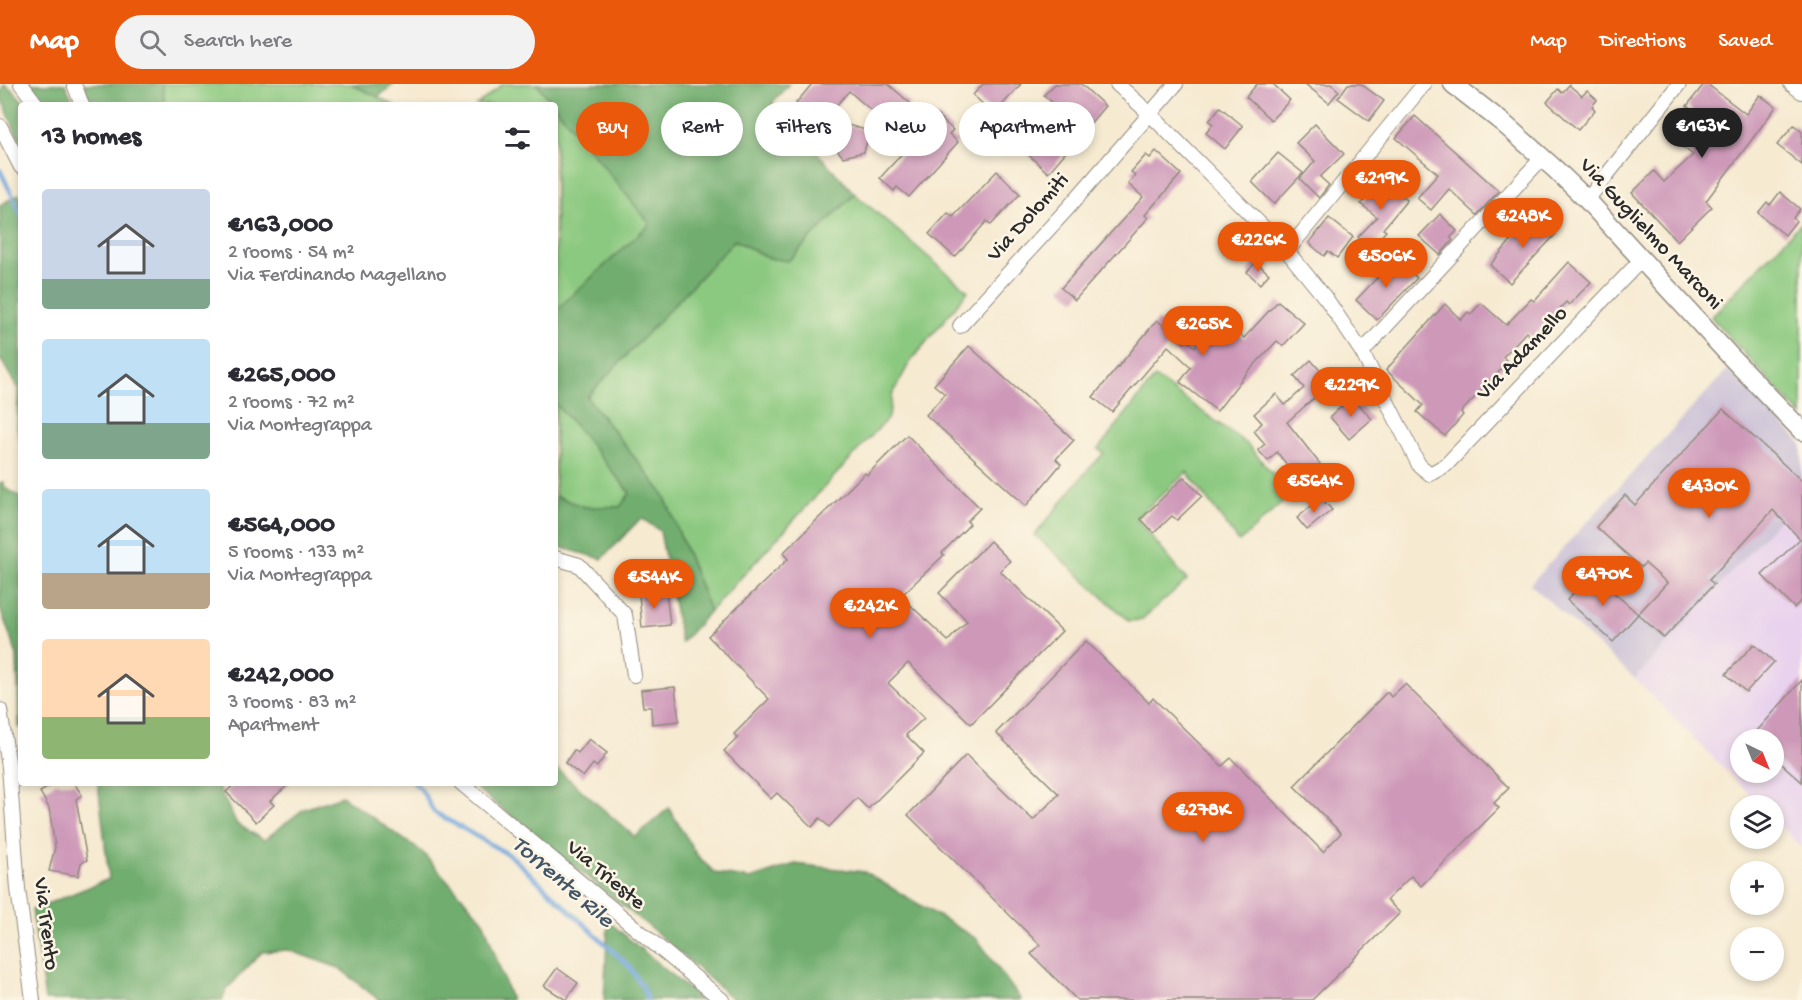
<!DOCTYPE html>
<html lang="en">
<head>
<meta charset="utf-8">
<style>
	:root { --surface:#fff; --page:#f2f2f3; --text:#2b2b33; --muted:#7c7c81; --accent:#ea580c }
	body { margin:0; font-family:"Gochi Hand",sans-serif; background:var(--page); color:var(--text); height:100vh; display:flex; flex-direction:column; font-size:22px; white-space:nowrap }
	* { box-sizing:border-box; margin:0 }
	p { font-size:20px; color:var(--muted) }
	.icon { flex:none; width:33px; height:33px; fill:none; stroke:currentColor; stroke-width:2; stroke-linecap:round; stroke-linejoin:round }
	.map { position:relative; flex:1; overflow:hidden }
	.panel { position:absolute; left:18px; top:18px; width:540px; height:684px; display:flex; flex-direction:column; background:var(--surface); border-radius:6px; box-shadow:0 3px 9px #0003 }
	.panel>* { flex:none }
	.banner { position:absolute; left:576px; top:18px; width:570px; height:54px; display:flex; gap:12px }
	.needle { width:39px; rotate:137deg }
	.tools { position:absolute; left:1730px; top:645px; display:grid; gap:12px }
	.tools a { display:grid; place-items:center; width:54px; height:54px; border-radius:50%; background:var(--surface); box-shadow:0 3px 9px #0003; font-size:30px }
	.price { position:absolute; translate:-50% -51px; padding:0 14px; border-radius:21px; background:var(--accent); color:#fff; font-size:20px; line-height:39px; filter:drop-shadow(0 2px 3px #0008) }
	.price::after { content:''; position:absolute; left:50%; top:36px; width:18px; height:14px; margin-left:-9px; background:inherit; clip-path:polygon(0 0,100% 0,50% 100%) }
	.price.on { background:#222; color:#fff }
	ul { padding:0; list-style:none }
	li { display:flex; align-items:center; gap:18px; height:150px; padding:0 24px }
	li span { display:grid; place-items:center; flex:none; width:168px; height:120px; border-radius:6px; color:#555 }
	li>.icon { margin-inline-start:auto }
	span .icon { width:72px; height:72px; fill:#fffc; stroke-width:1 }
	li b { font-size:26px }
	h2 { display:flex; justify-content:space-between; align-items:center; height:72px; padding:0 24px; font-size:26px }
	.chip { padding:0 21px; border-radius:27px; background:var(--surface); box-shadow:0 3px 9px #0003; font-size:21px; line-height:54px }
	.chip.on { background:var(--accent); color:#fff }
	header { display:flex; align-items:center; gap:36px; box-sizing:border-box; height:84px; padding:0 30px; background:var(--accent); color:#fff }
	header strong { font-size:28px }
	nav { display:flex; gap:33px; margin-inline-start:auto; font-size:21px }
	.search { width:420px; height:54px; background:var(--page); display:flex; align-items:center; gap:15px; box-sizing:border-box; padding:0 21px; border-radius:33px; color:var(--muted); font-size:22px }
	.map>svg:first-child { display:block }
	.built { fill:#e8d2ee; fill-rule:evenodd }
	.industrial { fill:#c9bfd7 }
	.green { fill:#8cc980; stroke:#5c7a56; stroke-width:1.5 }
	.forest { fill:#71ad6e; stroke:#4e6c4c; stroke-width:1.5 }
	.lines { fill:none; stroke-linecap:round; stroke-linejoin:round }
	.stream { stroke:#70a5dd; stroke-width:4.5 }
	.building { fill:#ce99b9 }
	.street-casing { stroke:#908a7e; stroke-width:16 }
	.secondary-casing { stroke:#908a7e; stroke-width:21 }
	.street { stroke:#fff; stroke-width:14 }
	.secondary { stroke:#fff; stroke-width:18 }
	.labels { text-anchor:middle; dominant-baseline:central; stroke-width:5; stroke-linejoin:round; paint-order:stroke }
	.street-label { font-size:22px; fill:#2b2b2b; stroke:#fcf5e5 }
	.water-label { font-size:24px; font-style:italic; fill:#435669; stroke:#fcf5e5 }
</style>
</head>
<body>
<header>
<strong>Map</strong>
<div class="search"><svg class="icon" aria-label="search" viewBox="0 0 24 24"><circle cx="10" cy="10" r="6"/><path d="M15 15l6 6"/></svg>Search here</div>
<nav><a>Map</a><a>Directions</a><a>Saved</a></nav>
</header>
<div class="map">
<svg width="1802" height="916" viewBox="0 0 1802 916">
	<rect width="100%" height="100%" fill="#fcf5e5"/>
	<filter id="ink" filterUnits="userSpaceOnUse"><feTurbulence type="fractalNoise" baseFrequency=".0167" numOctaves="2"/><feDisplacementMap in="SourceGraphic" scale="12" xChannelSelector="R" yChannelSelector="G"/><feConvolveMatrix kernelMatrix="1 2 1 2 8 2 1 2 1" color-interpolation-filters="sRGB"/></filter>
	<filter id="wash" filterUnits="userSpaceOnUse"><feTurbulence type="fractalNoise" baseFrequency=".008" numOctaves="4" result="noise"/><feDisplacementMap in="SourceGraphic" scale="24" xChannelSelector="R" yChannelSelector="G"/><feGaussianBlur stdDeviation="1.35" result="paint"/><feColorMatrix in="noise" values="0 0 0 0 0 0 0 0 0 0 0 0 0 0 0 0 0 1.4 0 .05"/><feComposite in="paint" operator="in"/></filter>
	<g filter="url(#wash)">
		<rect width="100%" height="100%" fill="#f6ead1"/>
		<path class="built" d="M 1802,410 L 1802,764 L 1773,735 L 1773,722 L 1760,721 L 1635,595 ZM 1740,656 L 1773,656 L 1773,688 L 1740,688 Z"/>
		<path class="industrial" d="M 1728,285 L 1802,360 L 1802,410 L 1635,595 L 1530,500 Z"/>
		<g class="green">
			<path d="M 162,0 L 351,0 L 394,21 L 164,21 Z"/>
			<path d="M 503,0 L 537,0 L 554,21 L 477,21 Z"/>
			<path d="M 555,22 L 650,140 L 555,227 Z"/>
			<path d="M 855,110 L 968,207 L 910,278 L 892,311 L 889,333 L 710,527 L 664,411 L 587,313 L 735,156 L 768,174 L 788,177 Z"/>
			<path d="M 1802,138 L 1802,332 L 1711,233 Z"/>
			<path d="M 1155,293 L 1247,360 L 1291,411 L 1239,458 L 1187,388 L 1136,434 L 1187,496 L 1141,536 L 1129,537 L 1035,451 L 1085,389 L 1104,369 L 1098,365 Z"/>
			<path d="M 555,320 L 573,339 L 630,409 L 621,423 L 585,423 L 555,412 Z"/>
		</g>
		<g class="forest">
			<path d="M 4,0 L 14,7 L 26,21 L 21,21 L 21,60 L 0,11 Z"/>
			<path d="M 30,0 L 65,0 L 75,21 L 46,21 Z"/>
			<path d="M 84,0 L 162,0 L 165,18 L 164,21 L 90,21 Z"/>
			<path d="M 351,0 L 394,0 L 378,13 Z"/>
			<path d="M 537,0 L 789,0 L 772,19 L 855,110 L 788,177 L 768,174 L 735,156 L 587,313 L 664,411 L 710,527 L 681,559 L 660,447 L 641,434 L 602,475 L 555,462 L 555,412 L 585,423 L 620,423 L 630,409 L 573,339 L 555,320 L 555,227 L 650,140 Z"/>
			<path d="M 19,110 L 21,114 L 21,359 L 17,343 L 18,305 L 0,274 L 0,121 Z"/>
			<path d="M 3,398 L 6,405 L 21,413 L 21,644 L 19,644 L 17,571 L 0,524 L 0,399 Z"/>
			<path d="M 555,683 L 635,753 L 669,724 L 696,770 L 715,789 L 750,795 L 795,780 L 865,788 L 977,855 L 1021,916 L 734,916 L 657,849 L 476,704 L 486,699 L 555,699 Z"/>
			<path d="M 98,699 L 216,699 L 237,740 L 264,756 L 304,725 L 342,712 L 422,768 L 483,836 L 511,916 L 379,916 L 339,884 L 288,866 L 262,868 L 227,905 L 222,916 L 45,916 L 32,826 L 109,795 Z"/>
			<path d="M 608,837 L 701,916 L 604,916 Z"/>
		</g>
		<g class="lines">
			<g class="stream">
				<path d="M 0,86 L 21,130"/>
				<path d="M 414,699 L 421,705 L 434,728 L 511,772 L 629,882 L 643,904 L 647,916"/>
			</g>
		</g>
		<g id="blocks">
			<g class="building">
				<path d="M 812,0 L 888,0 L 910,19 L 889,42 L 849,7 L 828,31 L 827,25 L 812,42 L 794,26 L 798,21 L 796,19 Z"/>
				<path d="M 983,0 L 1021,0 L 994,30 L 973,11 Z"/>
				<path d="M 1055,0 L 1081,0 L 1105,22 L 1048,89 L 1019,62 L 1032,48 L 1034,50 L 1057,23 L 1044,11 Z"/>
				<path d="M 1257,0 L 1273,0 L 1290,16 L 1271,36 L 1246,13 Z"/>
				<path d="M 1305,0 L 1331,0 L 1339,7 L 1329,19 Z"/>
				<path d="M 1348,0 L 1361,0 L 1384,17 L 1369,37 L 1338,14 Z"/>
				<path d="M 1704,0 L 1707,0 L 1746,30 L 1760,11 L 1776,23 L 1706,117 L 1712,123 L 1677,157 L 1632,109 L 1654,87 L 1664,98 L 1693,71 L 1671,54 L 1692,26 L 1687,22 Z"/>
				<path d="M 1569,1 L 1582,12 L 1587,7 L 1597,16 L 1592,22 L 1595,26 L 1578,46 L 1547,18 L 1558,5 L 1562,9 Z"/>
				<path d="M 1220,23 L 1243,42 L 1225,65 L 1206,49 L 1213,40 L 1209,37 Z"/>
				<path d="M 937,31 L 953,46 L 949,50 L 958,58 L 909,113 L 897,103 L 894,107 L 880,94 Z"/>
				<path d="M 1415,32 L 1499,107 L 1477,131 L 1449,105 L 1431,126 L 1417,114 L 1438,90 L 1396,54 Z"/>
				<path d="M 829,36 L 870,47 L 864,68 L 843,73 L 833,61 Z"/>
				<path d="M 1315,40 L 1344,70 L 1320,93 L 1329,101 L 1319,114 L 1300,95 L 1315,77 L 1296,59 Z"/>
				<path d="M 1794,41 L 1802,48 L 1802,81 L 1777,61 Z"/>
				<path d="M 1156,67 L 1181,90 L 1145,131 L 1148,134 L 1075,216 L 1061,204 L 1143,113 L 1128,100 L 1135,91 L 1131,88 L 1146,71 L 1150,74 Z"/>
				<path d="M 1278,69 L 1303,89 L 1274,120 L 1252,98 Z"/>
				<path d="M 997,87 L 1020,110 L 991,141 L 987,137 L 955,173 L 929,150 L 948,129 L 953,133 Z"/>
				<path d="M 1385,97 L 1407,116 L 1383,145 L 1386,147 L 1371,164 L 1358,153 L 1377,133 L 1361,120 L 1376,102 L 1379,104 Z"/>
				<path d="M 1780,108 L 1800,125 L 1793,134 L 1796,137 L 1785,151 L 1758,129 L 1767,118 L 1770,121 Z"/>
				<path d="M 1440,130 L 1457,147 L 1450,154 L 1453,156 L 1440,171 L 1419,152 Z"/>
				<path d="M 1534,130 L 1556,150 L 1510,199 L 1490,181 Z"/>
				<path d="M 1329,134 L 1353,153 L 1337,174 L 1328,167 L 1324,172 L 1309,159 Z"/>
				<path d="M 1396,174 L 1417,194 L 1377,236 L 1356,216 Z"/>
				<path d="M 1256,178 L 1269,190 L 1260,200 L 1247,188 Z"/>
				<path d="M 1569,178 L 1591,198 L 1569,221 L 1566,218 L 1532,254 L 1526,248 L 1503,273 L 1508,278 L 1461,328 L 1463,331 L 1445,352 L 1417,328 L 1423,321 L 1386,286 L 1445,220 L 1461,236 L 1468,228 L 1471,230 L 1481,219 L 1506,241 L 1531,215 L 1534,217 Z"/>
				<path d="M 1278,217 L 1304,239 L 1283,262 L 1277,257 L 1245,291 L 1217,327 L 1180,298 L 1191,283 L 1168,262 L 1112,328 L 1093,313 L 1157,236 L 1184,259 L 1187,256 L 1195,263 L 1221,234 L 1244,254 Z"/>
				<path d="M 969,262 L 1074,356 L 1056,375 L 1061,380 L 1026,422 L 926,331 L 945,310 L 934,301 Z"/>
				<path d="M 1311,276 L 1331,299 L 1287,338 L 1320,380 L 1299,397 L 1277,368 L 1268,377 L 1258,366 L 1265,360 L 1254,347 L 1262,339 L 1254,330 L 1276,310 L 1285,321 L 1304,304 L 1294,292 Z"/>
				<path d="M 1352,313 L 1372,335 L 1349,355 L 1330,333 Z"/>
				<path d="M 1723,325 L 1802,397 L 1802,516 L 1794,524 L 1762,491 L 1800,455 L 1773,426 L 1709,496 L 1714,500 L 1664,554 L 1638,530 L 1667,499 L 1645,479 L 1641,483 L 1596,443 L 1625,411 L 1635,421 Z"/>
				<path d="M 907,351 L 980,424 L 967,437 L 970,440 L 942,469 L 944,471 L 901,512 L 948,557 L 967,537 L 939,509 L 990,457 L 1010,477 L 1000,487 L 1062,547 L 971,640 L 908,579 L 888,599 L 924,634 L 906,651 L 924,669 L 868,725 L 857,714 L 829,743 L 820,734 L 812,743 L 777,709 L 771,715 L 724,667 L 738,654 L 734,650 L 769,615 L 708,552 L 788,475 L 783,469 L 865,389 L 867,391 Z"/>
				<path d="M 1184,393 L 1202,412 L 1177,436 L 1172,432 L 1154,449 L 1141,435 Z"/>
				<path d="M 1321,414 L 1332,426 L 1307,446 L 1297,434 Z"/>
				<path d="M 1592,489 L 1638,530 L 1613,558 L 1567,516 Z"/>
				<path d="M 666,507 L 670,541 L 642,544 L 639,510 Z"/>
				<path d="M 1086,557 L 1149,619 L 1153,614 L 1222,682 L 1231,674 L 1323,768 L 1341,749 L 1294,702 L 1387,608 L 1391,613 L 1405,600 L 1509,704 L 1494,719 L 1499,724 L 1421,802 L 1411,792 L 1387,816 L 1400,829 L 1312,916 L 1077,916 L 1031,870 L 1040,861 L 908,731 L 966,671 L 1033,736 L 1059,710 L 996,649 Z"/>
				<path d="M 1754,560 L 1774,578 L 1746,608 L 1726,590 Z"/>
				<path d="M 1802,596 L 1802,698 L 1773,672 L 1773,656 L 1749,656 Z"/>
				<path d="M 675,603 L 679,637 L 652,640 L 651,623 L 643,623 L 641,606 Z"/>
				<path d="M 589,655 L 607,669 L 597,683 L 593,680 L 583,693 L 565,679 L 574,666 L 578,669 Z"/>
				<path d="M 56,699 L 74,699 L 82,711 L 76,715 L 87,776 L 81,779 L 78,792 L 49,787 L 55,763 L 49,724 L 40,708 Z"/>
				<path d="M 236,699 L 290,699 L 270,717 L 274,721 L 256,738 L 226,708 Z"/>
				<path d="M 557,884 L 578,899 L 566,916 L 544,902 Z"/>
			</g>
		</g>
	</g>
	<g filter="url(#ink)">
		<use href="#blocks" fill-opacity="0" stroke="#908a7e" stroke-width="1.5"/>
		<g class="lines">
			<defs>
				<g id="street">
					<path d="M 21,0 L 37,21"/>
					<path d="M 74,0 L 82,21"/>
					<path d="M 1117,0 L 1150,30 L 1287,167 L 1327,216 L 1362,268 L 1419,381 L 1430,390 L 1446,381 L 1642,175"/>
					<path d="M 1791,0 L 1802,8"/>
					<path d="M 0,42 L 21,83"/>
					<path d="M 1587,116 L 1679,0"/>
					<path d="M 1287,167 L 1424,0"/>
					<path d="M 960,242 L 1068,124 L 1176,0"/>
					<path d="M 1362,268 L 1543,73"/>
					<path d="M 555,474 L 579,481 L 625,531 L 634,591"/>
					<path d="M 0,626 L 9,683 L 18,805 L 33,916"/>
					<path d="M 461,699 L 722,916"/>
				</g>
				<path id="secondary" d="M 1453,0 L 1503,39 L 1555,85 L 1587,116 L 1730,272 L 1802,347"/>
			</defs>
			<use href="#street" class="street-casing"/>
			<use href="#secondary" class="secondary-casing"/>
			<use href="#street" class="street"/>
			<use href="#secondary" class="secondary"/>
		</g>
	</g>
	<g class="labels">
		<g class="street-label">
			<text transform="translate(1029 134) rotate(-48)">Via Dolomiti</text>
			<text transform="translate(1650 151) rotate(47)">Via Guglielmo Marconi</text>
			<text transform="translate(1523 270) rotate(-46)">Via Adamello</text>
			<text transform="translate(605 792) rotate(40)">Via Trieste</text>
			<text transform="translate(45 840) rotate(83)">Via Trento</text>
		</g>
		<g class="water-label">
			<text transform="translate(562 799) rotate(41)">Torrente Rile</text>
		</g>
	</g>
</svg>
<div class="tools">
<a><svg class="needle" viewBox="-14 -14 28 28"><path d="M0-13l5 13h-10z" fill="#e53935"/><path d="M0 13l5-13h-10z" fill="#7c7c81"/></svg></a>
<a><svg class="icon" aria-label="layers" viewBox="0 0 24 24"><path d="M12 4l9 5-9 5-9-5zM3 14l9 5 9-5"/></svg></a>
<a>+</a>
<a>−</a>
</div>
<b class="price on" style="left:1702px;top:75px">€163K</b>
<b class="price" style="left:1381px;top:127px">€219K</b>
<b class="price" style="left:1523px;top:165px">€248K</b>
<b class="price" style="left:1258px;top:189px">€226K</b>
<b class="price" style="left:1386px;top:205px">€506K</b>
<b class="price" style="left:1203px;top:273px">€265K</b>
<b class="price" style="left:1351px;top:334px">€229K</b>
<b class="price" style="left:1314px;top:430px">€564K</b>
<b class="price" style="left:1709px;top:435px">€430K</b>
<b class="price" style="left:1603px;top:523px">€470K</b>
<b class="price" style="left:654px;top:526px">€544K</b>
<b class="price" style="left:870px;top:555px">€242K</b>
<b class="price" style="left:1203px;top:759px">€278K</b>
<div class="banner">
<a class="chip on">Buy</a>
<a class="chip">Rent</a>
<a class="chip">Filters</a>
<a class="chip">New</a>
<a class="chip">Apartment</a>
</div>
<section class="panel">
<h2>13 homes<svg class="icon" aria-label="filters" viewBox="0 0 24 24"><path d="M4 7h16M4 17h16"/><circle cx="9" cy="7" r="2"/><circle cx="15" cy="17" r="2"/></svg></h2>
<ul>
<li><span style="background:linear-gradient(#c9d6e8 75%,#7fa58c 0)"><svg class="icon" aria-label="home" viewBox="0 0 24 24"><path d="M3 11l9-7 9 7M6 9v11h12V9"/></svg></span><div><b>€163,000</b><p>2 rooms · 54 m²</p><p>Via Ferdinando Magellano</p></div></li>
<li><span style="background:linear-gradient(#bfe0f5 70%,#7fa58c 0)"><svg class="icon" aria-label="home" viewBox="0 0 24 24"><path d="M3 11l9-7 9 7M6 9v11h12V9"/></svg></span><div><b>€265,000</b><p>2 rooms · 72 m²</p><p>Via Montegrappa</p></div></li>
<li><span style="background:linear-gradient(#bfe0f5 70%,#b9a48a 0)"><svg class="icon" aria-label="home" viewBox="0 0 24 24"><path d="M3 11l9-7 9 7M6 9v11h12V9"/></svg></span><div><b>€564,000</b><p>5 rooms · 133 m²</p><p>Via Montegrappa</p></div></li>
<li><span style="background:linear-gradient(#ffd9b3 65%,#8fb573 0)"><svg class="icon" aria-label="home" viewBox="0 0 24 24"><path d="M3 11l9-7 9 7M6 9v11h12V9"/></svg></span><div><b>€242,000</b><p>3 rooms · 83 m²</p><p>Apartment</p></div></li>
</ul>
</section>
</div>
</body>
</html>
